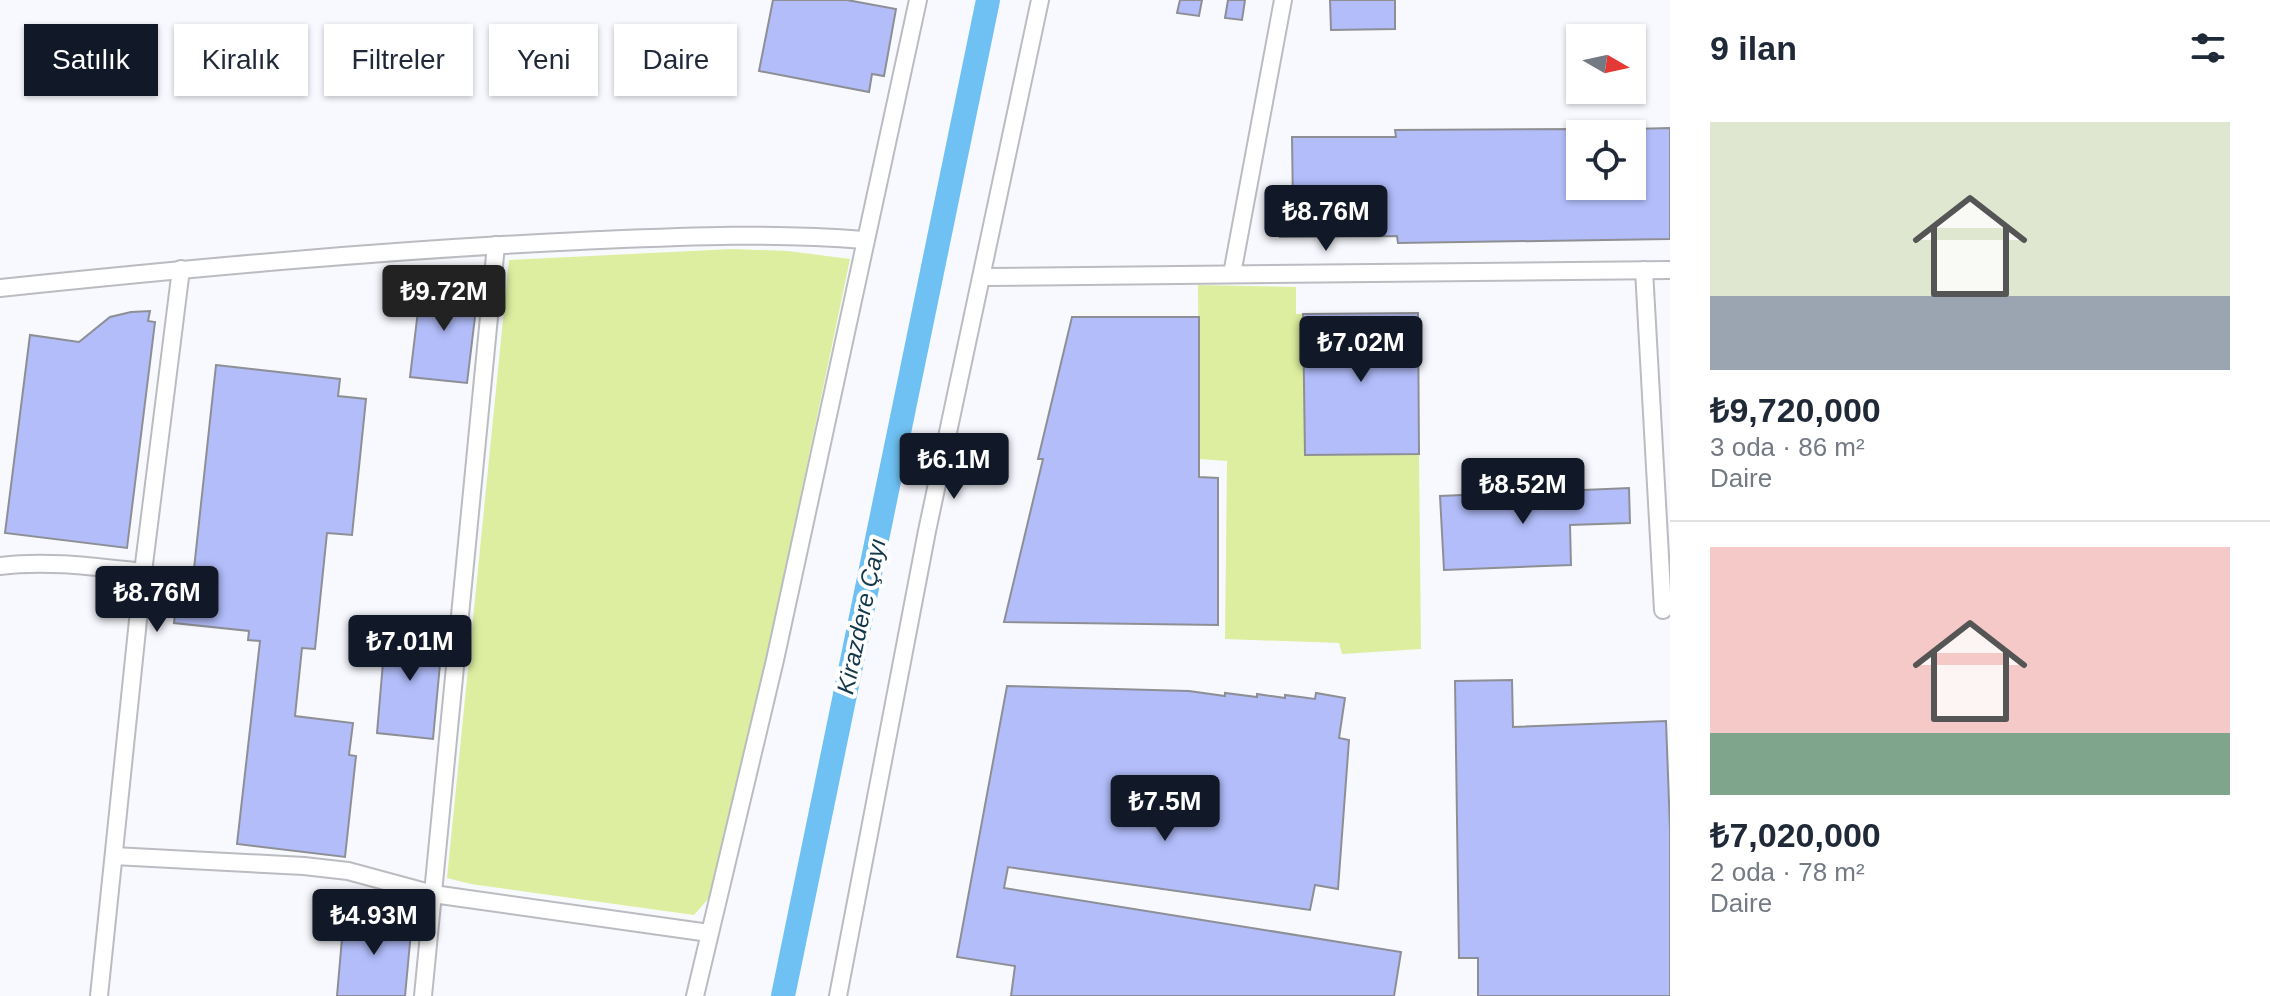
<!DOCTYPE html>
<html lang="tr">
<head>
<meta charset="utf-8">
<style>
	:root { --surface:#fff; --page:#f2f2f3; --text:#1f2937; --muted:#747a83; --line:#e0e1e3; --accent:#111827 }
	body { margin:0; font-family:Arial,sans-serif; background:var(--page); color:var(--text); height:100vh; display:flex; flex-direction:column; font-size:30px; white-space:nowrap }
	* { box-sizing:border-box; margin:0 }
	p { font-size:26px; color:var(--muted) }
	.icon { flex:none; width:44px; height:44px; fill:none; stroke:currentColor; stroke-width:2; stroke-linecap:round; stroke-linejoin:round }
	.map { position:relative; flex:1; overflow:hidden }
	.panel { display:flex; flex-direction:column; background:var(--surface); width:600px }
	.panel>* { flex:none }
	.hud { position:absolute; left:24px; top:24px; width:760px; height:72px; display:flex; gap:16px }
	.needle { width:52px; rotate:99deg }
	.tools { position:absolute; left:1566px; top:24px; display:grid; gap:16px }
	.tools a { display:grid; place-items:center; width:80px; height:80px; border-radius:0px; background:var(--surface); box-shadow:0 2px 6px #0004; font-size:40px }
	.price { position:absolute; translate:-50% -68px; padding:0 18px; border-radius:8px; background:var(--accent); color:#fff; font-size:26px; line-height:52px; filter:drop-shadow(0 2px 4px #0008) }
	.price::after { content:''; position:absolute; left:50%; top:48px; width:24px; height:18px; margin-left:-12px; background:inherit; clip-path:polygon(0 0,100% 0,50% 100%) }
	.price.on { background:#222; color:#fff }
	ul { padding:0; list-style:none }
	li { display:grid; align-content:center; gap:16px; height:424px; padding:0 40px }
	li+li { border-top:2px solid var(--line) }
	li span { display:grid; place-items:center; height:248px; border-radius:0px; color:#555 }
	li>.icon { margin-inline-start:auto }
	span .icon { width:144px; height:144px; fill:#fffc; stroke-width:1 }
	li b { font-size:34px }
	h2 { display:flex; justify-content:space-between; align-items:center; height:96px; padding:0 40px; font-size:34px }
	.pill { padding:0 28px; border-radius:0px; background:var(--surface); box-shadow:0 2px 6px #0004; font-size:28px; line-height:72px }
	.pill.on { background:var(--accent); color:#fff }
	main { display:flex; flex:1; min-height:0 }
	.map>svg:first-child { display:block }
	.green { fill:#ddeea0 }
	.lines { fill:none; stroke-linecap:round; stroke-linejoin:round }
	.river { stroke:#6fc1f3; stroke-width:24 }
	.building { fill:#b2bdfa; stroke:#8e8f95; stroke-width:2 }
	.minor-casing { stroke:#babcc1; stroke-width:20 }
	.minor { stroke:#fff; stroke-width:16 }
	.labels { text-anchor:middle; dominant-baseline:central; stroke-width:8; stroke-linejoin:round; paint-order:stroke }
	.water-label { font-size:24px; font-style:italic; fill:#13384c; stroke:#fff }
</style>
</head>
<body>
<main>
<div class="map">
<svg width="1670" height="996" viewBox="0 0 1670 996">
	<rect width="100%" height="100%" fill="#f8f9fe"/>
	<g class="green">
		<path d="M 732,249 L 788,251 L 850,259 L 763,676 L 720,868 L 709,898 L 694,915 L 471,884 L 447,878 L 509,260 Z"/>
		<path d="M 1198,285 L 1296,287 L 1296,314 L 1303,314 L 1305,455 L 1419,454 L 1421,649 L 1342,654 L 1339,643 L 1225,639 L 1227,461 L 1199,459 Z"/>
	</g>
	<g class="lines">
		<path class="river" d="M 783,996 L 988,0"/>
	</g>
	<g class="building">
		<path d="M 773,0 L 847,0 L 896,9 L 884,76 L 872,74 L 869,92 L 759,71 Z"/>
		<path d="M 1180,0 L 1202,0 L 1199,16 L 1177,13 Z"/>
		<path d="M 1228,0 L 1245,0 L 1242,20 L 1225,18 Z"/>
		<path d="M 1330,0 L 1395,0 L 1395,29 L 1331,30 Z"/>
		<path d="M 1670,128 L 1670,239 L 1398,243 L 1397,236 L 1280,237 L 1285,208 L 1293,208 L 1292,137 L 1396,137 L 1395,130 L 1580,129 L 1580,186 L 1632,186 L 1632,129 Z"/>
		<path d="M 444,280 L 468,282 L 467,290 L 478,292 L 467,383 L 410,377 L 421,286 L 443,288 Z"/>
		<path d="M 150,311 L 148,321 L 155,322 L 127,548 L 5,533 L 30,335 L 79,342 L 110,317 L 131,312 Z"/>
		<path d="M 1418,313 L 1419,454 L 1305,455 L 1303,314 Z"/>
		<path d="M 1072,317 L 1199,317 L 1199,477 L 1218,478 L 1218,625 L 1004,622 L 1043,459 L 1038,459 Z"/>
		<path d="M 216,365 L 340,379 L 338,396 L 366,399 L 352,535 L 327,533 L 315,649 L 302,648 L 295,716 L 353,723 L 349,755 L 356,756 L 345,857 L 237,844 L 260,641 L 248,640 L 249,631 L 174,623 L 179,577 L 193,578 Z"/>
		<path d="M 1629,488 L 1630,523 L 1570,525 L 1571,565 L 1444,570 L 1440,496 Z"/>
		<path d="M 386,627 L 443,632 L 433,739 L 377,733 Z"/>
		<path d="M 1512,680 L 1513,727 L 1666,721 L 1670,829 L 1670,996 L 1478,996 L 1478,958 L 1459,958 L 1455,681 Z"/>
		<path d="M 1007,686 L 1189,691 L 1225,696 L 1225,693 L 1257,697 L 1257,694 L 1285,698 L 1285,695 L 1315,699 L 1316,693 L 1345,698 L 1339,738 L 1349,740 L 1338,889 L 1315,885 L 1310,910 L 1008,867 L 1004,888 L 1401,952 L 1394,996 L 1011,996 L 1015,966 L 957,957 Z"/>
		<path d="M 344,915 L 412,921 L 405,996 L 337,996 Z"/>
	</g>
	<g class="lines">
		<defs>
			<g id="minor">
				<path d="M 1644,270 L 1663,610"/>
				<path d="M 1232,274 L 1283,0"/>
				<path d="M 983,277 L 1670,270"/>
				<path d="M 0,288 C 193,268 386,250 580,241 C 675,237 769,232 864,240"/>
				<path d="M 0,566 C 48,560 96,567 143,572"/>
				<path d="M 114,856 L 304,866 L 348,871 L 433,894 L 709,933"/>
				<path d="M 99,996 L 143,572 L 181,269"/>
				<path d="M 423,996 L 496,245"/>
				<path d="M 695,996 L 775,660 L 918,0"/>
				<path d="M 838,996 L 927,531 L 1040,0"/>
			</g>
		</defs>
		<use href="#minor" class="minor-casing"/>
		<use href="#minor" class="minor"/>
	</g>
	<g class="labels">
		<g class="water-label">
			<text transform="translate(861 616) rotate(-78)">Kirazdere Çayı</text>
		</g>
	</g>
</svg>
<div class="tools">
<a><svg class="needle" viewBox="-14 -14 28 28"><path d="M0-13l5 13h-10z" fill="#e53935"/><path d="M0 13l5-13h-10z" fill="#747a83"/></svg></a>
<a><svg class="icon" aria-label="locate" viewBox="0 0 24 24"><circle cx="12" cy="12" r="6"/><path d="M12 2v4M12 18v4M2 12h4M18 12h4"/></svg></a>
</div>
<b class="price" style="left:1326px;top:253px">₺8.76M</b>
<b class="price on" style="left:444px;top:333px">₺9.72M</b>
<b class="price" style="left:1361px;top:384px">₺7.02M</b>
<b class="price" style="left:954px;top:501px">₺6.1M</b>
<b class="price" style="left:1523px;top:526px">₺8.52M</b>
<b class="price" style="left:157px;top:634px">₺8.76M</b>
<b class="price" style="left:410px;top:683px">₺7.01M</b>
<b class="price" style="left:1165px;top:843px">₺7.5M</b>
<b class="price" style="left:374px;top:957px">₺4.93M</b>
<div class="hud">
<a class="pill on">Satılık</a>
<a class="pill">Kiralık</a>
<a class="pill">Filtreler</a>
<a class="pill">Yeni</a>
<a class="pill">Daire</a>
</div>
</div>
<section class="panel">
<h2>9 ilan<svg class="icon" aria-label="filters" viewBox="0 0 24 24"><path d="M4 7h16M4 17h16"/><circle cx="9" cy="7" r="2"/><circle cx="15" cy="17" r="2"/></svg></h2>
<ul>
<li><span style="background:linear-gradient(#dfe7d0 70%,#9aa5b1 0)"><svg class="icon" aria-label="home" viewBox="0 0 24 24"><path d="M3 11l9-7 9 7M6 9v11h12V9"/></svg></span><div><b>₺9,720,000</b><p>3 oda · 86 m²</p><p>Daire</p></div></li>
<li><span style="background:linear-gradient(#f6c9c9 75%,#7fa58c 0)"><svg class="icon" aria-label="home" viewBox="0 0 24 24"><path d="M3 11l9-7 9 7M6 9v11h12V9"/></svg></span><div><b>₺7,020,000</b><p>2 oda · 78 m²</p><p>Daire</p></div></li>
</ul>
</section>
</main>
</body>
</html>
